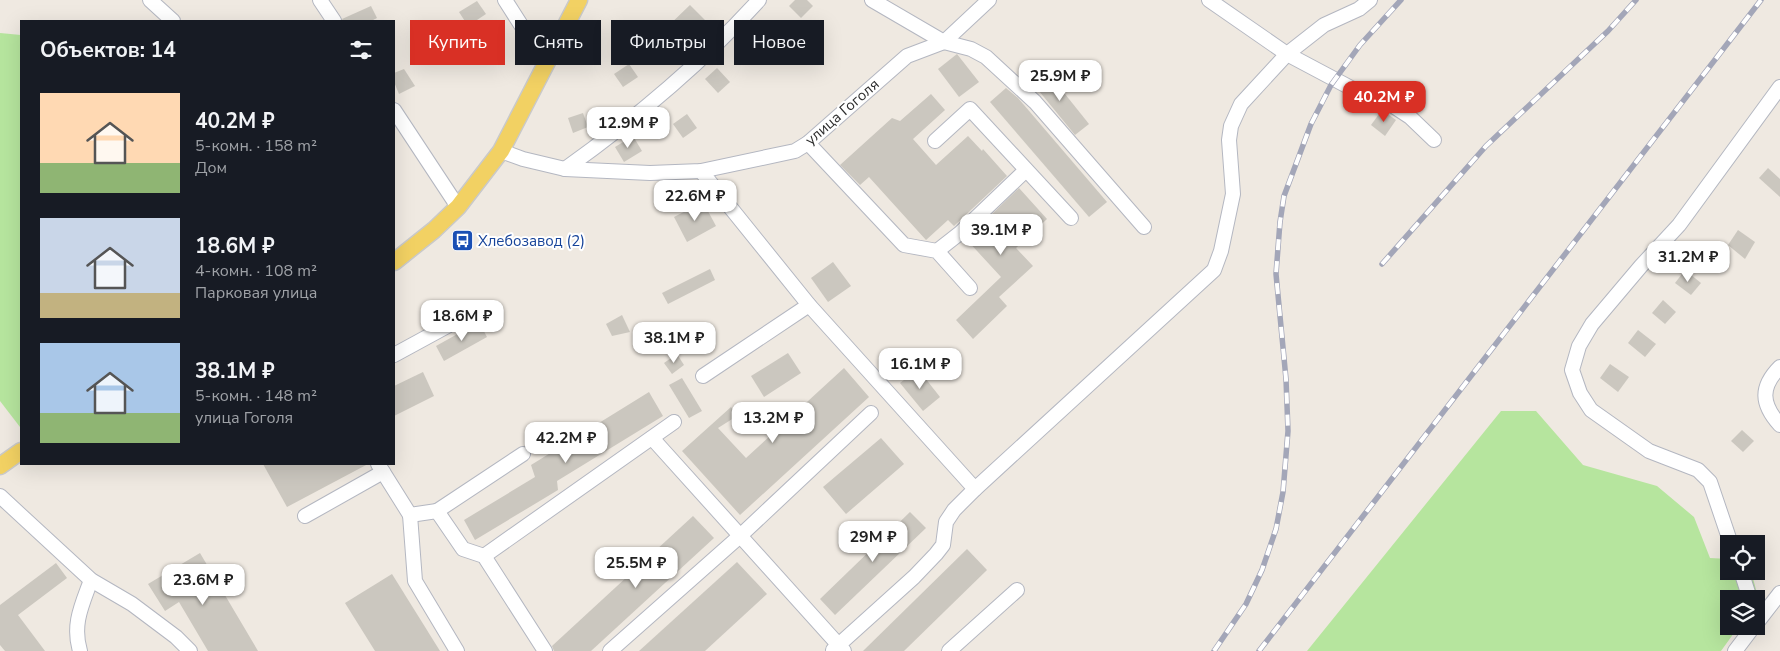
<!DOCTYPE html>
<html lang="ru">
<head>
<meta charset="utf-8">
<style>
	:root { --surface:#171b24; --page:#20242c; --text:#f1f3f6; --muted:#9ea1a6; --accent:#d93025 }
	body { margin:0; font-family:"Nunito Sans",sans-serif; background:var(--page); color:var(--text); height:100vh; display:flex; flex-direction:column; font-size:19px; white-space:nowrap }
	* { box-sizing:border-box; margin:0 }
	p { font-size:16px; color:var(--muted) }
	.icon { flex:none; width:28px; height:28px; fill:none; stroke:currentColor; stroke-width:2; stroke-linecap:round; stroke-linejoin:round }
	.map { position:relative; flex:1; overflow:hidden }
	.details { position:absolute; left:20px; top:20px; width:375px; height:445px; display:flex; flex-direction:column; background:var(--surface); border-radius:0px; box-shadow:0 5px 20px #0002 }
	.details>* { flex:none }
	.hud { position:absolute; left:410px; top:20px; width:475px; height:45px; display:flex; gap:10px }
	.buttons { position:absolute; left:1720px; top:535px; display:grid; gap:10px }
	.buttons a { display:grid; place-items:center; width:45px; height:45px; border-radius:0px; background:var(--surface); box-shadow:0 5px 20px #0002; font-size:25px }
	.price { position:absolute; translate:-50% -42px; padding:0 11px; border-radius:10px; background:#fff; color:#222; font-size:16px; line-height:32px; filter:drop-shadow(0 1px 2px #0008) }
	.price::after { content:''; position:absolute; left:50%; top:30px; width:15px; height:11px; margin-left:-8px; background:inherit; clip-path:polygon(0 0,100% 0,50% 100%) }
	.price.current { background:var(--accent); color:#fff }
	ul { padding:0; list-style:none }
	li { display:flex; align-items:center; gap:15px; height:125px; padding:0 20px }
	li span { display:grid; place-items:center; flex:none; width:140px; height:100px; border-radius:0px; color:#555 }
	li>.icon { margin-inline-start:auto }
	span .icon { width:60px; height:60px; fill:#fffc; stroke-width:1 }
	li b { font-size:21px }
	h2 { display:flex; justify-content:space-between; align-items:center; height:60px; padding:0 20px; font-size:21px }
	.pill { padding:0 18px; border-radius:0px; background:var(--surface); box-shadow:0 5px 20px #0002; font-size:18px; line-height:45px }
	.pill.current { background:var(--accent); color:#fff }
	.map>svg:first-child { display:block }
	.green { fill:#b6e59e }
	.building { fill:#cbc7bf }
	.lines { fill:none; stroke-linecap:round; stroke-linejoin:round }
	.minor-casing { stroke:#b4b7c1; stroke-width:16 }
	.major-casing { stroke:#c9c9c9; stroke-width:19 }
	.minor { stroke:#fff; stroke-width:14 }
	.major { stroke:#f2d163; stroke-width:16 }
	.rail-casing { stroke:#a3a6b8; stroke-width:5.5 }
	.rail { stroke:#fff; stroke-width:4; stroke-dasharray:11; stroke-linecap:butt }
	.labels { text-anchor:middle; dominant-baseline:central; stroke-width:4; stroke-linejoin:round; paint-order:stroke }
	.street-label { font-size:15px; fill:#2e2e2e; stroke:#fff }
	.transit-label { font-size:15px; fill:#164399; stroke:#fff; text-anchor:start }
</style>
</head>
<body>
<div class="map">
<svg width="1780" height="651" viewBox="0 0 1780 651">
	<rect width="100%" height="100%" fill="#efe9e1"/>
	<g class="green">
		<path d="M 0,33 L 21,35 L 20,427 L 0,401 Z"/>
		<path d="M 1501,411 L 1536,411 L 1583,465 L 1657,486 L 1694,517 L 1710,558 L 1729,559 L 1729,571 L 1751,571 L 1758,597 L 1756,600 L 1729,599 L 1729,626 L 1739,626 L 1721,651 L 1307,651 Z"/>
	</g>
	<g class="building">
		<path d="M 795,0 L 807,0 L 813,6 L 801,18 L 789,6 Z"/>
		<path d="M 477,1 L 486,14 L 468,26 L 459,12 Z"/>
		<path d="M 690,5 L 705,20 L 688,37 L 684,33 L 663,54 L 646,37 L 657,25 L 663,31 Z"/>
		<path d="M 371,6 L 377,18 L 371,21 L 343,21 L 342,19 Z"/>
		<path d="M 766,24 L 781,39 L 770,49 L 755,34 Z"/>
		<path d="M 957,54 L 979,82 L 959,97 L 938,69 Z"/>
		<path d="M 629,64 L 638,77 L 623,87 L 614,74 Z"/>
		<path d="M 717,68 L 730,82 L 718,93 L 705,79 Z"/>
		<path d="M 404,69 L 415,86 L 399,94 L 394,82 L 394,73 Z"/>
		<path d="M 1045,69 L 1089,124 L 1075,135 L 1030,80 Z"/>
		<path d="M 1006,88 L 1018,98 L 1107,202 L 1089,217 L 990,102 Z"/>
		<path d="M 931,94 L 945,110 L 913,139 L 936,165 L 968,136 L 982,151 L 983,149 L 1007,176 L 954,226 L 948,220 L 926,240 L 869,177 L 860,185 L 840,165 L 892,118 L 900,121 Z"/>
		<path d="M 1382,110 L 1396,120 L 1385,136 L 1371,125 Z"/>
		<path d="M 583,113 L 588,127 L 573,133 L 568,118 Z"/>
		<path d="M 687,114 L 697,128 L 683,138 L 673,124 Z"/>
		<path d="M 633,136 L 642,151 L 624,162 L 615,147 Z"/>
		<path d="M 1768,168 L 1780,179 L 1780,197 L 1759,178 Z"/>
		<path d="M 1019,188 L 1047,219 L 1016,248 L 1033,266 L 999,297 L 1007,306 L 973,339 L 956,320 L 1001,277 L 966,239 Z"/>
		<path d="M 703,202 L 716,226 L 687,242 L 674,217 Z"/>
		<path d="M 1738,230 L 1755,242 L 1745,259 L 1728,245 Z"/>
		<path d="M 833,262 L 851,286 L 828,302 L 811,278 Z"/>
		<path d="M 710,269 L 715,280 L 668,304 L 662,293 Z"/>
		<path d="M 1685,270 L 1701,283 L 1691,295 L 1675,283 Z"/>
		<path d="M 1663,300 L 1676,312 L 1665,324 L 1652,313 Z"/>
		<path d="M 622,315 L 630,332 L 612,336 L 606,324 Z"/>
		<path d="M 479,322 L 487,337 L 444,361 L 436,346 Z"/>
		<path d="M 1638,330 L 1656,344 L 1645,357 L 1628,343 Z"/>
		<path d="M 788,353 L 801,373 L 764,397 L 751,376 Z"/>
		<path d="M 677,354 L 684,365 L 672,374 L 664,363 Z"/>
		<path d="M 1610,364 L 1629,377 L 1618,392 L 1600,378 Z"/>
		<path d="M 844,368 L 869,397 L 740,515 L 682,451 L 731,407 L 737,416 L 718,428 L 746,458 Z"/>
		<path d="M 918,369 L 940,397 L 923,411 L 900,383 Z"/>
		<path d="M 423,372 L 434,396 L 394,416 L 394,386 Z"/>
		<path d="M 682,378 L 702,411 L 689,418 L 669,385 Z"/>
		<path d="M 649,392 L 663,416 L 557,481 L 558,490 L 475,540 L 464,520 L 535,477 L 531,465 Z"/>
		<path d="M 1742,430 L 1754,441 L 1743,452 L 1731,441 Z"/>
		<path d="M 881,438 L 904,464 L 846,514 L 823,487 Z"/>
		<path d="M 263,464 L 368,464 L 287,507 Z"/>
		<path d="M 910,512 L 926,528 L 835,615 L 820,599 Z"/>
		<path d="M 693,516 L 714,538 L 591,651 L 554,651 L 552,646 Z"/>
		<path d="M 967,549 L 987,570 L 904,651 L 863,651 Z"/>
		<path d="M 200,553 L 258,651 L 208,651 L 179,602 L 165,611 L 148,584 Z"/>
		<path d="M 737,562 L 767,594 L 705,651 L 639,651 Z"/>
		<path d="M 56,563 L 67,578 L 18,615 L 45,651 L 5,651 L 0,645 L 0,605 Z"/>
		<path d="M 392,574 L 440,651 L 375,651 L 345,603 Z"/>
	</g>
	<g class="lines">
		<defs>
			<g id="minor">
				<path d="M 150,0 L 173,21"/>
				<path d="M 320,0 L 334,21"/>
				<path d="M 505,0 L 546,64"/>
				<path d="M 872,0 L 944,42 L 971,49 L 986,57 L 1035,102 L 1144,227"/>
				<path d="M 1209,0 L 1287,54 L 1351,88 L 1381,98 L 1410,117 L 1434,140"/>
				<path d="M 394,110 L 458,207"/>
				<path d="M 935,141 L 970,109 L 1071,218"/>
				<path d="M 808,143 L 904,245 L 937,251 L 970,288"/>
				<path d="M 501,151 L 523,159 L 565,169 L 650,173 L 701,171 L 795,151 L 808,143 L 907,56 L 944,42 L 989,0"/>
				<path d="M 565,169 C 635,119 701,64 759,0"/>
				<path d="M 701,171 L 809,305 L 975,489 L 1214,270 L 1221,251 L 1233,194 L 1229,140 L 1231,126 L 1241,104 L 1287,54 L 1324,25 L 1359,9 L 1370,0"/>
				<path d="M 937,251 L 960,233 L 1026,170"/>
				<path d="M 394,355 L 462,318"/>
				<path d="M 1780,367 C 1760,387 1761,404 1780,425"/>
				<path d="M 703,376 L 809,305"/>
				<path d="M 652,438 L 844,651"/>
				<path d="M 378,464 L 410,515 L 437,511 L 463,549 L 484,556 L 545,651"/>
				<path d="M 0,496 L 91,580 L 132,604 L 176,637 L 190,651"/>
				<path d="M 437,511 L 523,454"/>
				<path d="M 410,515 L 415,581 L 457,651"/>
				<path d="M 305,516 L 383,472"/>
				<path d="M 1731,544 L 1710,482 L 1698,470 L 1649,451 L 1591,410 L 1580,393 L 1572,370 L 1579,346 L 1592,324 L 1641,266 L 1679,225 L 1780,87"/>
				<path d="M 484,556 L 674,422"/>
				<path d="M 1741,571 L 1750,599"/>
				<path d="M 1756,624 L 1780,593"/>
				<path d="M 833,650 L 914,577 L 936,554 L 943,545 L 946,522 L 954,510 L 975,489"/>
				<path d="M 80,651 C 72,624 82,605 91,580"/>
				<path d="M 610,651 L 740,536 L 871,413"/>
				<path d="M 949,651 L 1017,590"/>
				<path d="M 1735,651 L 1754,626"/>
			</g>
			<g id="major">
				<path d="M 394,262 L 434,230 L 458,207 L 501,151 L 579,0"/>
				<path d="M 0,466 L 21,451"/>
			</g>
		</defs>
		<use href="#minor" class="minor-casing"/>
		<use href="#major" class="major-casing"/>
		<use href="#minor" class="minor"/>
		<use href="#major" class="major"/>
		<defs>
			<g id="rail">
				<path d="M 1382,264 L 1486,146 L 1608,31 L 1636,0"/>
				<path d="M 1214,651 L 1246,604 L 1262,570 L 1276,529 L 1283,492 L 1288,431 L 1286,379 L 1276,274 L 1280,222 L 1284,196 L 1311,124 L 1331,85 L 1360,45 L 1401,0"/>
				<path d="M 1259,651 L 1761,0"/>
			</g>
		</defs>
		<use href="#rail" class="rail-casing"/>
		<use href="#rail" class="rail"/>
	</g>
	<defs>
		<symbol id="bus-square" viewBox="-11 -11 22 22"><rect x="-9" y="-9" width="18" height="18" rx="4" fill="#1a4fb4" stroke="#fff"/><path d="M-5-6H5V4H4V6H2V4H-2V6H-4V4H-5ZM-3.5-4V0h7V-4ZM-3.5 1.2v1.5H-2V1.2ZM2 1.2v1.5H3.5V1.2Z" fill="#fff"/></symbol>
	</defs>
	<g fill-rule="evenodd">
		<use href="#bus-square" x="450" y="228" width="25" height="25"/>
	</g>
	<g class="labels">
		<g class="street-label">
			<text transform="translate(842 112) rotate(-41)">улица Гоголя</text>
		</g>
		<g class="transit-label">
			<text x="478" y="241">Хлебозавод (2)</text>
		</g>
	</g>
</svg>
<div class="buttons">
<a><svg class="icon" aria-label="locate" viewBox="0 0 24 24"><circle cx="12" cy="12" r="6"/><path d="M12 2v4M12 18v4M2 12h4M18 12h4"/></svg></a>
<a><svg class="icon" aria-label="layers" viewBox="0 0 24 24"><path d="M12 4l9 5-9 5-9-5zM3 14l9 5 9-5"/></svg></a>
</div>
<b class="price" style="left:1060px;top:102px">25.9M ₽</b>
<b class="price current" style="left:1384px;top:123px">40.2M ₽</b>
<b class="price" style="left:628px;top:149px">12.9M ₽</b>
<b class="price" style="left:695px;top:222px">22.6M ₽</b>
<b class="price" style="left:1001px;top:256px">39.1M ₽</b>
<b class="price" style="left:1688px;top:283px">31.2M ₽</b>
<b class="price" style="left:462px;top:342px">18.6M ₽</b>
<b class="price" style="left:674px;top:364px">38.1M ₽</b>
<b class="price" style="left:920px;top:390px">16.1M ₽</b>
<b class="price" style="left:773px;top:444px">13.2M ₽</b>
<b class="price" style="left:566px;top:464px">42.2M ₽</b>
<b class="price" style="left:873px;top:563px">29M ₽</b>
<b class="price" style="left:636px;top:589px">25.5M ₽</b>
<b class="price" style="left:203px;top:606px">23.6M ₽</b>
<div class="hud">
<a class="pill current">Купить</a>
<a class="pill">Снять</a>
<a class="pill">Фильтры</a>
<a class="pill">Новое</a>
</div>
<section class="details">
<h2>Объектов: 14<svg class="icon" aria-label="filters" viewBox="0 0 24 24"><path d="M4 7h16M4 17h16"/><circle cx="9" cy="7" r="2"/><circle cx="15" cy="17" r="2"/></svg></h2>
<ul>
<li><span style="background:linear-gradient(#ffd9b3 70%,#8fb573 0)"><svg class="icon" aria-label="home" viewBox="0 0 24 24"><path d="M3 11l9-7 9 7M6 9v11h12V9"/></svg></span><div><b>40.2M ₽</b><p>5-комн. · 158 m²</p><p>Дом</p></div></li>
<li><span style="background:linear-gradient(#c9d6e8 75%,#c2b280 0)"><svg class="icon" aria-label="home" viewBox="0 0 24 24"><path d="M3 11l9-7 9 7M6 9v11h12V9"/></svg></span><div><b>18.6M ₽</b><p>4-комн. · 108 m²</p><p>Парковая улица</p></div></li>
<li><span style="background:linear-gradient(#a9c7e8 70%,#8fb573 0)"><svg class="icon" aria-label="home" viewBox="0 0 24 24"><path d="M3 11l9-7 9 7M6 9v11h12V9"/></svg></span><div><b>38.1M ₽</b><p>5-комн. · 148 m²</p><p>улица Гоголя</p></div></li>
</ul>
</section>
</div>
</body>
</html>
